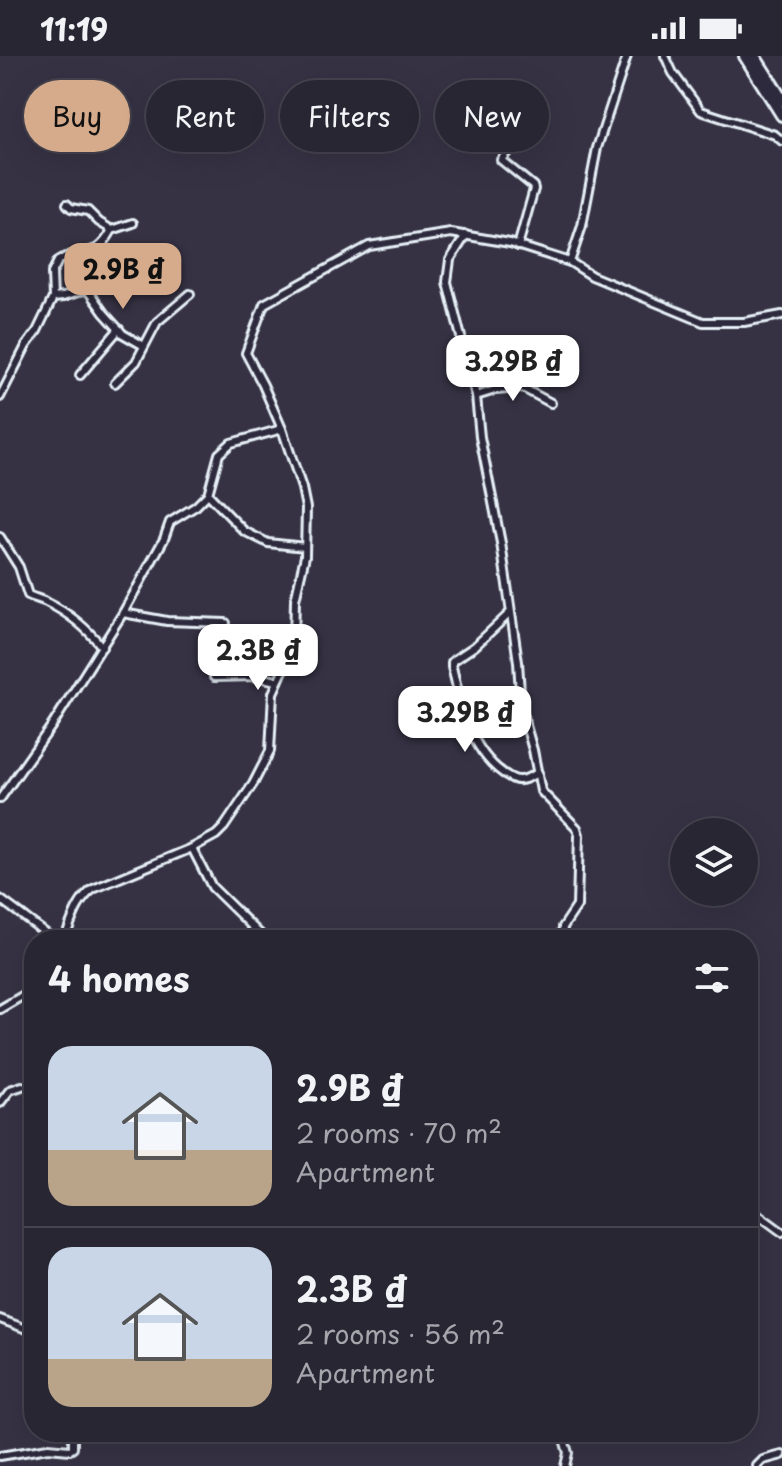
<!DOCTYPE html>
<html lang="en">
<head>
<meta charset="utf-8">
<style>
	:root { --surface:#282633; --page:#34323f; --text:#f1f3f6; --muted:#a5a5ac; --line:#44434e; --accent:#d6ab8b }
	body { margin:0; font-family:"Playpen Sans",sans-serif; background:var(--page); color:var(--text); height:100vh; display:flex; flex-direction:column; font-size:30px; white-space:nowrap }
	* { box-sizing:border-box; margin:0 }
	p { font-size:26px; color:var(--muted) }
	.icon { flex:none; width:44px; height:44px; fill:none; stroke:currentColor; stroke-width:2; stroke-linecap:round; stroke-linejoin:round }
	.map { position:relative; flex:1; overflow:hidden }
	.side { position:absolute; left:24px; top:874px; width:734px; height:512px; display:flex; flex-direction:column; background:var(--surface); border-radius:32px; box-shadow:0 8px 32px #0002,0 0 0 2px var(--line) }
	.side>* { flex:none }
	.hud { position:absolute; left:24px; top:24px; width:734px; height:72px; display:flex; gap:16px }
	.buttons { position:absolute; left:670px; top:762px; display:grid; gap:16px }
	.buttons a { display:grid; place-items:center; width:88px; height:88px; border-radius:50%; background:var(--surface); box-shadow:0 8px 32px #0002,0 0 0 2px var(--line); font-size:40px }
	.price { position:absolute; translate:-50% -68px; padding:0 18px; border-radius:16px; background:#fff; color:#222; font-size:26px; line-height:52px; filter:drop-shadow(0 2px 4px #0008) }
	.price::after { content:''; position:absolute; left:50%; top:48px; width:24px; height:18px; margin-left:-12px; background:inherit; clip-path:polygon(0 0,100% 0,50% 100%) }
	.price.current { background:var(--accent); color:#111 }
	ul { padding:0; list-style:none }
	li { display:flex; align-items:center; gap:24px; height:200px; padding:0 24px }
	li+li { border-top:2px solid var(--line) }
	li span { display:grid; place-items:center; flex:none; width:224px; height:160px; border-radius:24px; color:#555 }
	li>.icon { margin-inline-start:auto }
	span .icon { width:96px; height:96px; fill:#fffc; stroke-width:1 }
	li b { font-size:34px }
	h2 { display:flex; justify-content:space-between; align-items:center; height:96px; padding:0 24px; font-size:34px }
	.chip { padding:0 28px; border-radius:36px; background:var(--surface); box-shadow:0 8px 32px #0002,0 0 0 2px var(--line); font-size:28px; line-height:72px }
	.chip.current { background:var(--accent); color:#111 }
	.status { display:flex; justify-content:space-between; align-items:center; height:56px; padding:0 40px; background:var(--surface); direction:ltr }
	.status svg { height:22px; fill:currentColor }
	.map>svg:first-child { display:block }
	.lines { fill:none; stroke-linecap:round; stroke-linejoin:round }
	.street-casing { stroke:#e8f1f8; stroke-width:12 }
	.highway-casing { stroke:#e8f1f8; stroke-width:16 }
	.street { stroke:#2f2a3d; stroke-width:6 }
	.highway { stroke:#2f2a3d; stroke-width:10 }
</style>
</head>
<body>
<div class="status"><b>11:19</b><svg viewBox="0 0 49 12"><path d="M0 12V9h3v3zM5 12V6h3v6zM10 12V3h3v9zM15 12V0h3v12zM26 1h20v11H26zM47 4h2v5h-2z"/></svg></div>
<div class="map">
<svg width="782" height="1410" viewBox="0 0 782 1410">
	<rect width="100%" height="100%" fill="#363244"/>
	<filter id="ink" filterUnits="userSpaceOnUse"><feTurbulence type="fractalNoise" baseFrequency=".0125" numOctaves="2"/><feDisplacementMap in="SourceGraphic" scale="16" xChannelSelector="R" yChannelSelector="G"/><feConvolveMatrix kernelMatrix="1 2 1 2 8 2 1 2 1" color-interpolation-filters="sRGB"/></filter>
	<g filter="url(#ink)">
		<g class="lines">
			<defs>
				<g id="street">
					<path d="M 665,0 L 673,17 L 701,55 L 775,79 L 782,85"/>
					<path d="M 67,148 L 71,152 L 88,155 L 99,166 L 112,174"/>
					<path d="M 466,179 L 450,204 L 447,226 L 476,340 L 480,381 L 501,487 L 518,606 L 521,652 L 533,694 L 541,735 L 577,772 L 579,779 L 577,850 L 563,871 L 562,884"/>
					<path d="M 518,190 L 534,133 L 533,130 L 501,104 L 543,50 L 542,47 L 527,36"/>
					<path d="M 570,206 L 582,170 L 597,92 L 627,0"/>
					<path d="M 53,242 L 63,241 L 87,233 L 104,257 L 123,278 L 144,290"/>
					<path d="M 80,319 L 119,273"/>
					<path d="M 115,327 L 136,306 L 157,266 L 190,238"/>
					<path d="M 476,340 L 495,334 L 523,332 L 551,347"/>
					<path d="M 0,341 L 26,290 L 37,275 L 53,242 L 52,217 L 58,205 C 84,189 95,206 112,174 L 133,167"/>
					<path d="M 208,438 L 244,475 L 268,487 L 305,491"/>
					<path d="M 0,481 L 19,511 L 28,539 C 34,542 40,543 46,546 C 67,556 87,572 102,591"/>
					<path d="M 123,557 L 167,565 L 226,567"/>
					<path d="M 510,557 L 475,590 L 454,604 L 452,606 L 452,611 C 461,648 469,693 503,717 C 508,720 514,725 520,724 C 526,724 533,719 538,717"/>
					<path d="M 214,621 L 254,620 L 277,625"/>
					<path d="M 0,743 L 53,668 L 123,557 L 164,483 L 170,466 L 196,450 L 208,438 L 219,398 L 231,387 L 282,373"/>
					<path d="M 192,792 L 212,831 L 266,884"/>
					<path d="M 0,843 L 55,884"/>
					<path d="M 64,884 C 72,865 76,846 93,833 L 192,792 L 216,779 L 224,771 L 253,728 L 270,695 L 273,637 L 291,597 L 294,584 L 295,544 L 305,500 L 306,452 L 302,432 L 282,373 L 263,329 L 246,297 L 264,248 L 369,190 L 451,177 L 510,187 L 570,206 L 592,220 L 703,266 L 744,266 L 782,259"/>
					<path d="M 0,953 L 34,933"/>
					<path d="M 0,1047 L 10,1034 L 22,1030"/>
					<path d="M 748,1151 L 782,1176"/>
					<path d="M 0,1263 L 34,1276"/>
					<path d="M 562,1376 L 568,1397 L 565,1410"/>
					<path d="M 0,1400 L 48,1392 L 70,1394 L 73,1392 L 73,1376"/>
					<path d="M 757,1410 L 763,1404 L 782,1399"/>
				</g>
				<g id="highway">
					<path d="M 745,0 L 782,59"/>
					<path d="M 754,0 L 782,44"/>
				</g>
			</defs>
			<use href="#street" class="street-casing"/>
			<use href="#highway" class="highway-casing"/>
			<use href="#street" class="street"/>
			<use href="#highway" class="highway"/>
		</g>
	</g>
</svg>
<div class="buttons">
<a><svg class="icon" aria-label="layers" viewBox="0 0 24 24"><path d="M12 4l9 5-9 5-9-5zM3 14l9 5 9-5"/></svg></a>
</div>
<b class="price current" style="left:123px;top:255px">2.9B ₫</b>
<b class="price" style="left:513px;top:347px">3.29B ₫</b>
<b class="price" style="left:258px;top:636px">2.3B ₫</b>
<b class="price" style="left:465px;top:698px">3.29B ₫</b>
<div class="hud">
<a class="chip current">Buy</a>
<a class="chip">Rent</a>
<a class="chip">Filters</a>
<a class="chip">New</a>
</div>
<section class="side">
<h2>4 homes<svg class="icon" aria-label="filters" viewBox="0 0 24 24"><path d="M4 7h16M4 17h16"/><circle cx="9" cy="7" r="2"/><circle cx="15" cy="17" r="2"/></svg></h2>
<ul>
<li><span style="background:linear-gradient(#c9d6e8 65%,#b9a48a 0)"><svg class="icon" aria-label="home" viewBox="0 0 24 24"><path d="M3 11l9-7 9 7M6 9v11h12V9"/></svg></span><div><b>2.9B ₫</b><p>2 rooms · 70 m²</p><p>Apartment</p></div></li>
<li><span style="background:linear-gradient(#c9d6e8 70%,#b9a48a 0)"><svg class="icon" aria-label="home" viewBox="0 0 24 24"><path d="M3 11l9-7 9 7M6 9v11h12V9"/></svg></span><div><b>2.3B ₫</b><p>2 rooms · 56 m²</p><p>Apartment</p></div></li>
</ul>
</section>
</div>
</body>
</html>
